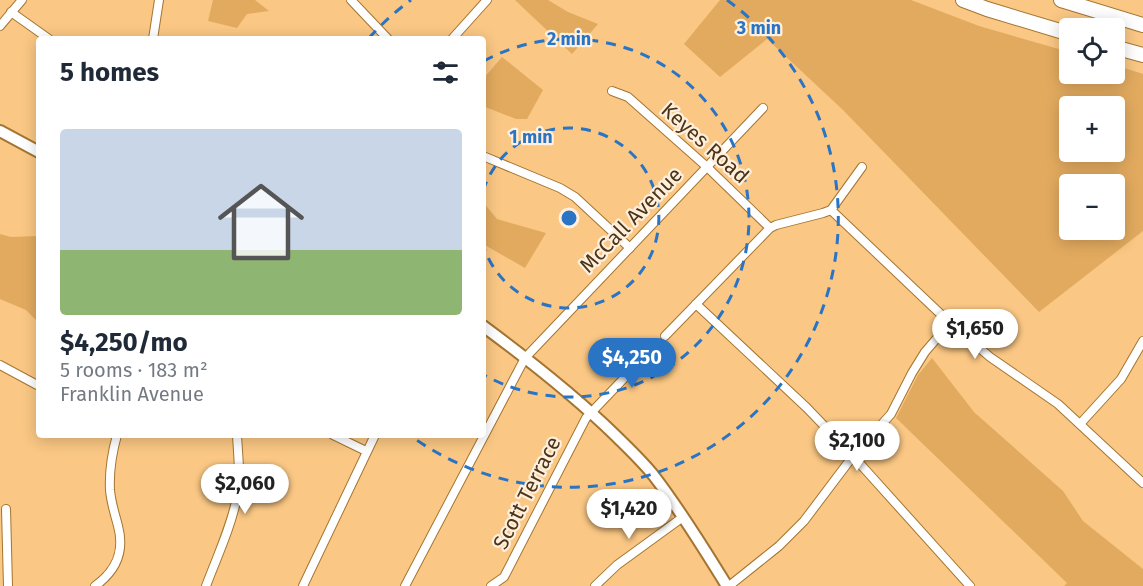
<!DOCTYPE html>
<html lang="en">
<head>
<meta charset="utf-8">
<style>
	:root { --surface:#fff; --page:#f2f2f3; --text:#1f2937; --muted:#747a83; --accent:#2974c4 }
	body { margin:0; font-family:"Fira Sans",sans-serif; background:var(--page); color:var(--text); height:100vh; display:flex; flex-direction:column; font-size:22px; white-space:nowrap }
	* { box-sizing:border-box; margin:0 }
	p { font-size:20px; color:var(--muted) }
	.icon { flex:none; width:33px; height:33px; fill:none; stroke:currentColor; stroke-width:2; stroke-linecap:round; stroke-linejoin:round }
	.map { position:relative; flex:1; overflow:hidden }
	.side { position:absolute; left:36px; top:36px; width:450px; height:402px; display:flex; flex-direction:column; background:var(--surface); border-radius:6px; box-shadow:0 3px 15px #0003 }
	.side>* { flex:none }
	.fabs { position:absolute; left:1059px; top:18px; display:grid; gap:12px }
	.fabs a { display:grid; place-items:center; width:66px; height:66px; border-radius:6px; background:var(--surface); box-shadow:0 3px 15px #0003; font-size:30px }
	.price { position:absolute; translate:-50% -51px; padding:0 14px; border-radius:21px; background:#fff; color:#222; font-size:20px; line-height:39px; filter:drop-shadow(0 2px 3px #0008) }
	.price::after { content:''; position:absolute; left:50%; top:36px; width:18px; height:14px; margin-left:-9px; background:inherit; clip-path:polygon(0 0,100% 0,50% 100%) }
	.price.on { background:var(--accent); color:#fff }
	ul { padding:0; list-style:none }
	li { display:grid; align-content:center; gap:12px; height:318px; padding:0 24px }
	li span { display:grid; place-items:center; height:186px; border-radius:6px; color:#555 }
	li>.icon { margin-inline-start:auto }
	span .icon { width:108px; height:108px; fill:#fffc; stroke-width:1 }
	li b { font-size:26px }
	h2 { display:flex; justify-content:space-between; align-items:center; height:72px; padding:0 24px; font-size:26px }
	.map>svg:first-child { display:block }
	.green { fill:#e2aa5f; fill-rule:evenodd }
	.lines { fill:none; stroke-linecap:round; stroke-linejoin:round }
	.street-casing { stroke:#a47531; stroke-width:10 }
	.secondary-casing { stroke:#a47531; stroke-width:14 }
	.highway-casing { stroke:#a47531; stroke-width:16 }
	.street { stroke:#fff; stroke-width:8 }
	.secondary { stroke:#fff; stroke-width:10 }
	.highway { stroke:#fff; stroke-width:14 }
	.ring { fill:none; stroke:#2974c4; stroke-width:3; stroke-dasharray:10 8 }
	.labels { text-anchor:middle; dominant-baseline:central; stroke-width:4.5; stroke-linejoin:round; paint-order:stroke }
	.street-label { font-size:21px; fill:#493418; stroke:#ffefdc }
	.centre { fill:#2974c4; stroke:#ffefdc; stroke-width:3 }
	.ring-label { font-size:18px; text-anchor:middle; font-weight:bold; fill:#2974c4; stroke:#ffefdc; stroke-width:4.5; stroke-linejoin:round; paint-order:stroke }
</style>
</head>
<body>
<div class="map">
<svg width="1143" height="586" viewBox="0 0 1143 586">
	<rect width="100%" height="100%" fill="#fac784"/>
	<g class="green">
		<path d="M 213,0 L 255,0 L 269,11 L 247,14 L 237,28 L 208,21 Z"/>
		<path d="M 515,0 L 548,0 L 568,12 L 598,24 L 572,54 Z"/>
		<path d="M 720,0 L 911,0 L 979,26 L 1069,52 L 1070,74 L 1114,74 L 1115,65 L 1143,74 L 1143,231 L 1039,312 L 843,110 L 767,39 L 720,77 L 684,44 ZM 1070,106 L 1114,106 L 1114,152 L 1070,152 ZM 1070,184 L 1114,184 L 1114,230 L 1070,230 Z"/>
		<path d="M 502,57 L 543,90 L 527,119 L 516,119 L 483,106 L 483,79 Z"/>
		<path d="M 483,202 L 497,219 L 546,233 L 525,268 L 483,244 Z"/>
		<path d="M 0,234 L 11,237 L 39,236 L 39,323 L 26,310 L 0,299 Z"/>
		<path d="M 932,358 L 974,412 L 1063,491 L 1083,521 L 1143,569 L 1143,586 L 1064,586 L 1067,583 L 896,418 L 918,375 Z"/>
	</g>
	<g class="lines">
		<defs>
			<g id="street">
				<path d="M 351,0 L 388,39"/>
				<path d="M 11,12 L 49,39"/>
				<path d="M 0,26 L 22,0"/>
				<path d="M 153,39 L 159,0"/>
				<path d="M 452,39 L 487,0"/>
				<path d="M 612,91 L 628,97 L 707,167 L 770,228"/>
				<path d="M 483,156 L 560,188 L 575,197 L 630,248"/>
				<path d="M 831,210 L 950,323 L 990,357 L 1058,404 L 1143,483"/>
				<path d="M 696,304 L 807,408 L 853,456 L 970,586"/>
				<path d="M 665,336 L 770,228 L 776,225 L 823,213 L 831,210 L 862,167"/>
				<path d="M 0,365 L 39,386"/>
				<path d="M 1080,424 L 1121,379 L 1143,341"/>
				<path d="M 333,435 L 366,451"/>
				<path d="M 6,509 L 8,586"/>
				<path d="M 95,586 C 116,571 125,552 118,526 C 115,514 111,503 110,490 C 109,471 112,453 117,435"/>
				<path d="M 206,586 C 217,557 231,527 237,497 C 241,477 238,455 237,435"/>
				<path d="M 303,586 L 375,435"/>
				<path d="M 405,586 L 525,358 L 763,108"/>
				<path d="M 491,586 L 504,577 L 586,418 L 653,348"/>
				<path d="M 595,586 L 617,565 L 683,517"/>
				<path d="M 729,586 L 779,546 L 804,521 L 853,456 L 891,414 L 912,373 L 925,352 L 950,323"/>
			</g>
			<g id="secondary">
				<path d="M 0,131 L 39,152"/>
				<path d="M 483,326 C 529,360 575,396 616,436 C 629,449 643,462 654,476 C 681,511 704,549 727,586"/>
			</g>
			<g id="highway">
				<path d="M 963,0 L 987,9 L 1070,34"/>
				<path d="M 1061,0 L 1143,25"/>
				<path d="M 1114,47 L 1143,55"/>
			</g>
		</defs>
		<use href="#street" class="street-casing"/>
		<use href="#secondary" class="secondary-casing"/>
		<use href="#highway" class="highway-casing"/>
		<use href="#street" class="street"/>
		<use href="#secondary" class="secondary"/>
		<use href="#highway" class="highway"/>
	</g>
	<g class="ring">
		<path d="M483 191A90 90 0 1 1 483 245"/>
		<path d="M484 61A179 179 0 1 1 484 375"/>
		<path d="M369 38A269 269 0 0 1 411 0M727 0A269 269 0 1 1 411 436"/>
	</g>
	<g class="labels">
		<g class="street-label">
			<text transform="translate(705 143) rotate(42)">Keyes Road</text>
			<text transform="translate(631 220) rotate(-46)">McCall Avenue</text>
			<text transform="translate(527 493) rotate(-63)">Scott Terrace</text>
		</g>
	</g>
	<circle cx="569" cy="218" r="9" class="centre"/>
	<g class="ring-label">
		<text x="759" y="34">3 min</text>
		<text x="569" y="45">2 min</text>
		<text x="531" y="143">1 min</text>
	</g>
</svg>
<div class="fabs">
<a><svg class="icon" aria-label="locate" viewBox="0 0 24 24"><circle cx="12" cy="12" r="6"/><path d="M12 2v4M12 18v4M2 12h4M18 12h4"/></svg></a>
<a>+</a>
<a>−</a>
</div>
<b class="price" style="left:975px;top:360px">$1,650</b>
<b class="price on" style="left:632px;top:389px">$4,250</b>
<b class="price" style="left:857px;top:472px">$2,100</b>
<b class="price" style="left:245px;top:515px">$2,060</b>
<b class="price" style="left:629px;top:540px">$1,420</b>
<section class="side">
<h2>5 homes<svg class="icon" aria-label="filters" viewBox="0 0 24 24"><path d="M4 7h16M4 17h16"/><circle cx="9" cy="7" r="2"/><circle cx="15" cy="17" r="2"/></svg></h2>
<ul>
<li><span style="background:linear-gradient(#c9d6e8 65%,#8fb573 0)"><svg class="icon" aria-label="home" viewBox="0 0 24 24"><path d="M3 11l9-7 9 7M6 9v11h12V9"/></svg></span><div><b>$4,250/mo</b><p>5 rooms · 183 m²</p><p>Franklin Avenue</p></div></li>
</ul>
</section>
</div>
</body>
</html>
